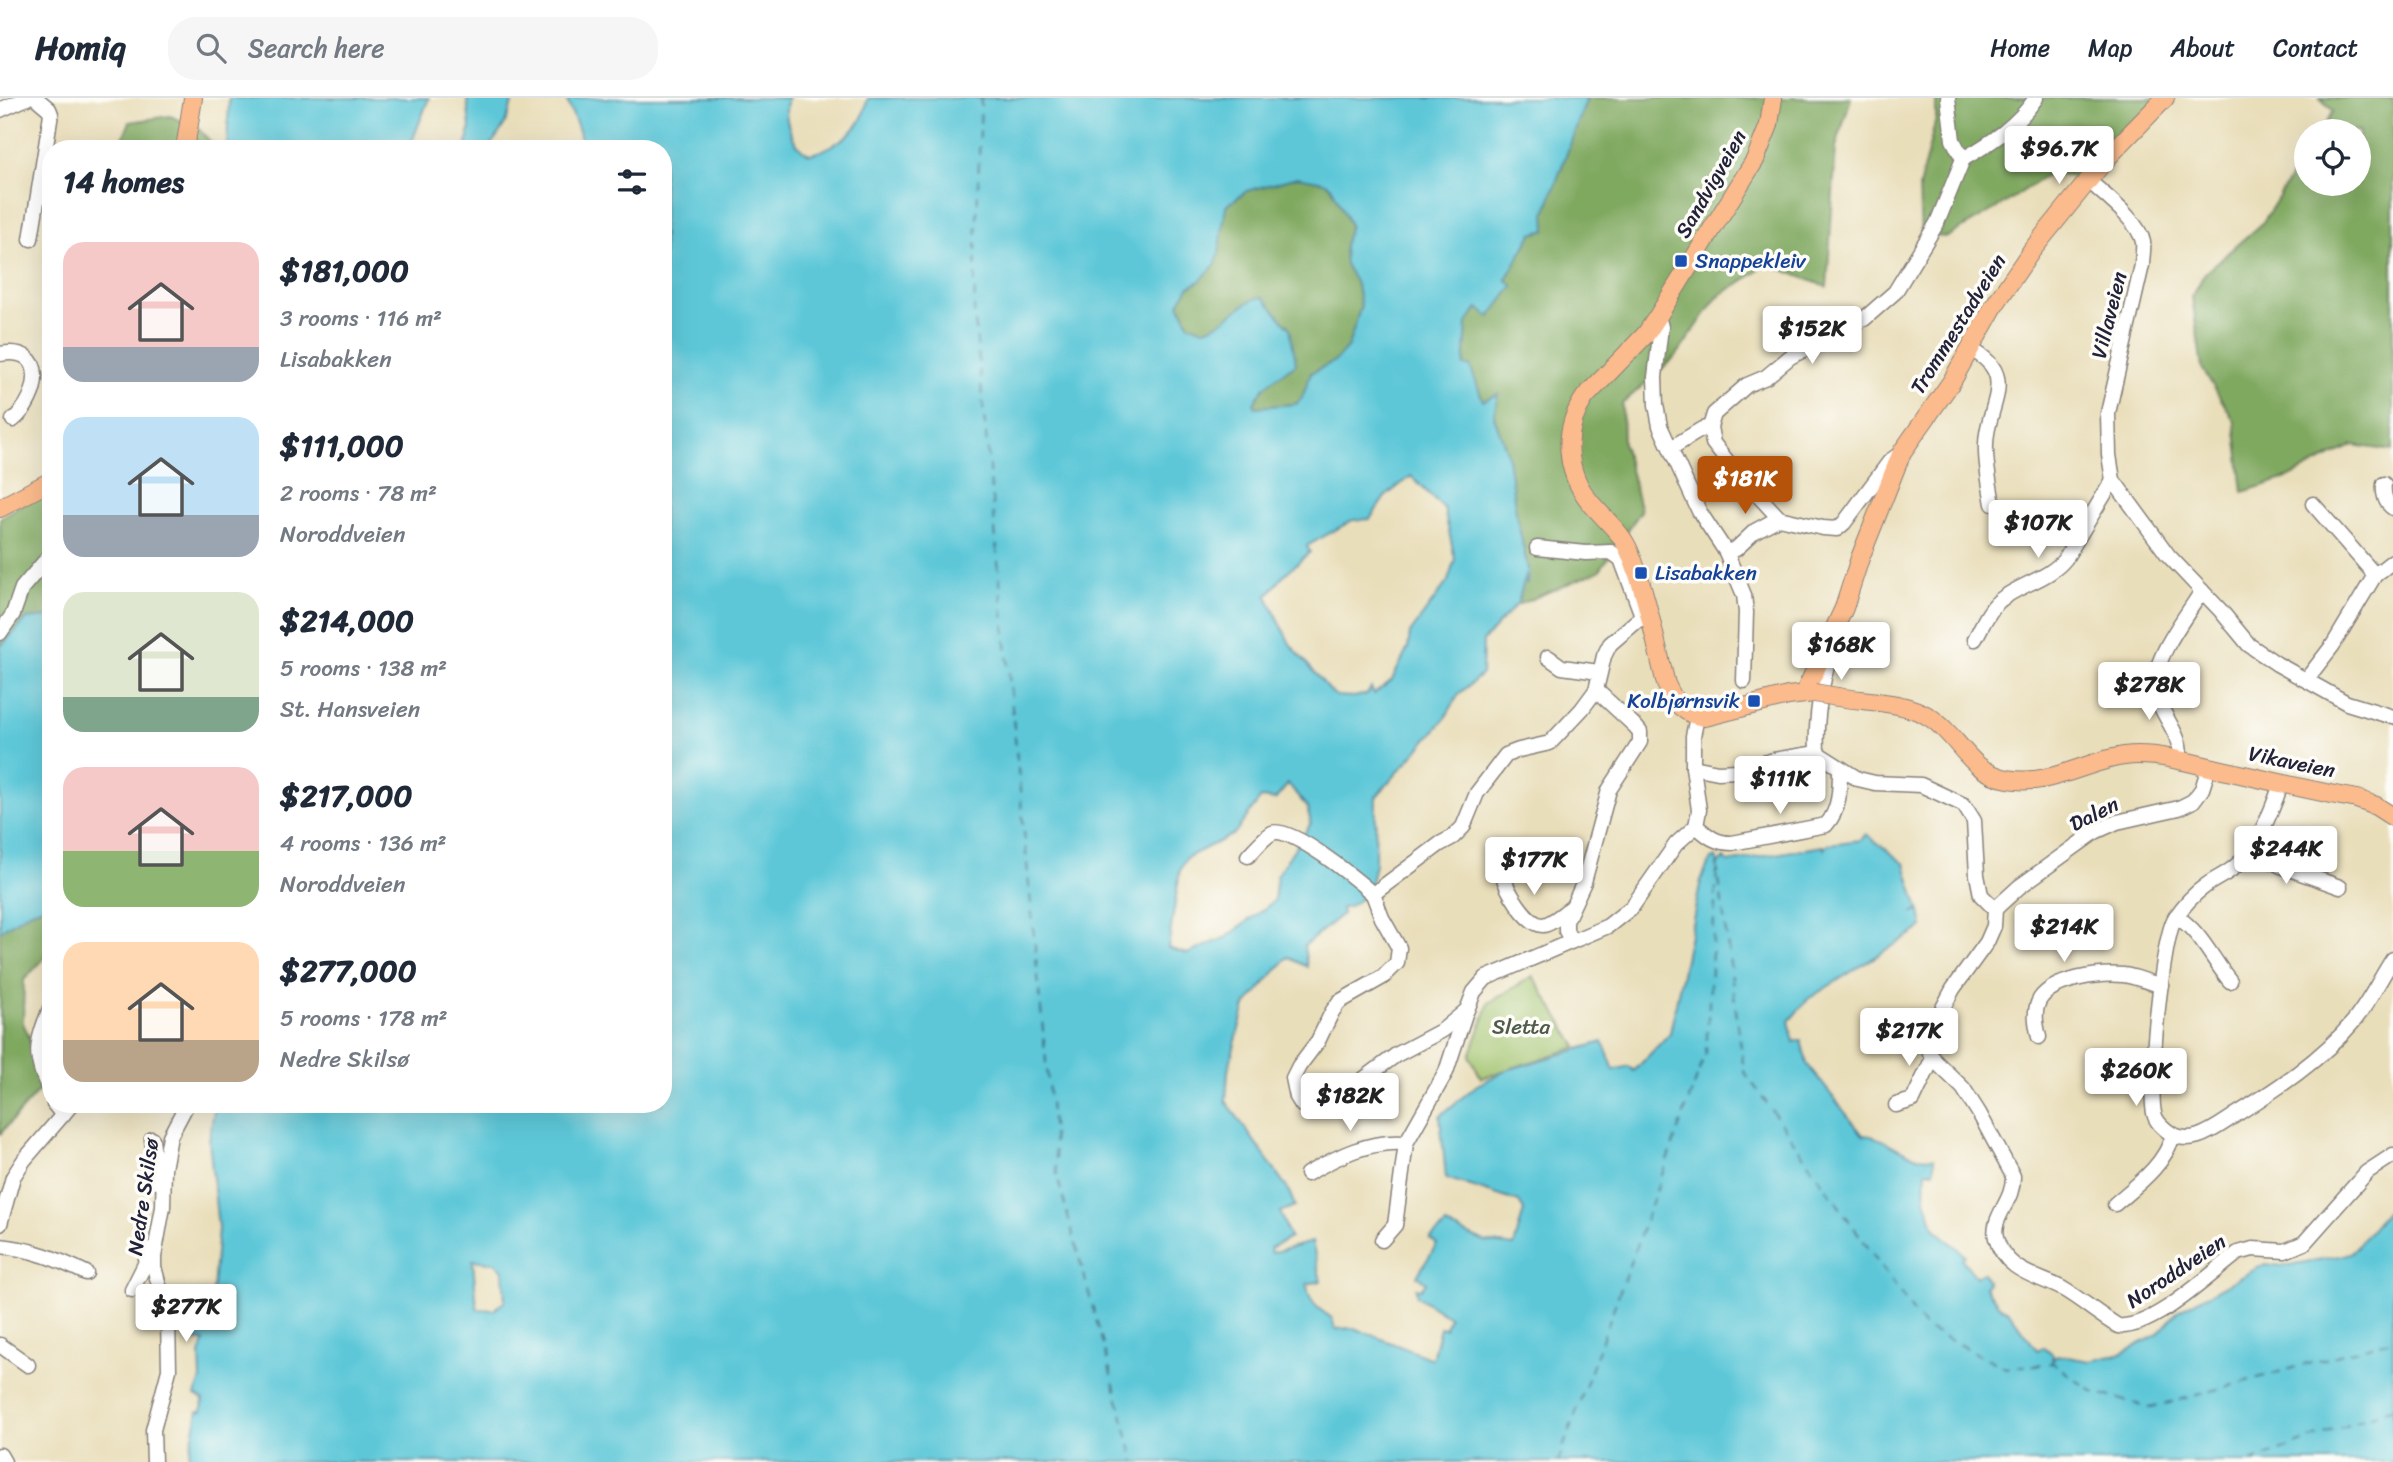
<!DOCTYPE html>
<html lang="en">
<head>
<meta charset="utf-8">
<style>
	:root { --surface:#fff; --page:#f6f6f7; --text:#1f2937; --muted:#747a83; --line:#e0e1e3; --accent:#b45309 }
	body { margin:0; font-family:Sriracha,sans-serif; background:var(--page); color:var(--text); height:100vh; display:flex; flex-direction:column; font-size:26px; white-space:nowrap }
	* { box-sizing:border-box; margin:0 }
	p { font-size:23px; color:var(--muted) }
	.icon { flex:none; width:38px; height:38px; fill:none; stroke:currentColor; stroke-width:2; stroke-linecap:round; stroke-linejoin:round }
	.map { position:relative; flex:1; overflow:hidden }
	.side { position:absolute; left:42px; top:42px; width:630px; height:973px; display:flex; flex-direction:column; background:var(--surface); border-radius:28px; box-shadow:0 7px 28px #0002 }
	.side>* { flex:none }
	.tools { position:absolute; left:2294px; top:21px; display:grid; gap:14px }
	.tools a { display:grid; place-items:center; width:77px; height:77px; border-radius:50%; background:var(--surface); box-shadow:0 7px 28px #0002; font-size:35px }
	.price { position:absolute; translate:-50% -60px; padding:0 16px; border-radius:7px; background:#fff; color:#222; font-size:23px; line-height:46px; filter:drop-shadow(0 2px 4px #0008) }
	.price::after { content:''; position:absolute; left:50%; top:42px; width:21px; height:16px; margin-left:-10px; background:inherit; clip-path:polygon(0 0,100% 0,50% 100%) }
	.price.active { background:var(--accent); color:#fff }
	ul { padding:0; list-style:none }
	li { display:flex; align-items:center; gap:21px; height:175px; padding:0 21px }
	li span { display:grid; place-items:center; flex:none; width:196px; height:140px; border-radius:21px; color:#555 }
	li>.icon { margin-inline-start:auto }
	span .icon { width:84px; height:84px; fill:#fffc; stroke-width:1 }
	li b { font-size:30px }
	h2 { display:flex; justify-content:space-between; align-items:center; height:84px; padding:0 21px; font-size:30px }
	header { display:flex; align-items:center; gap:42px; box-sizing:border-box; height:98px; padding:0 35px; background:var(--surface); border-bottom:2px solid var(--line) }
	header strong { font-size:33px }
	nav { display:flex; gap:38px; margin-inline-start:auto; font-size:24px }
	.search { width:490px; height:63px; background:var(--page); display:flex; align-items:center; gap:18px; box-sizing:border-box; padding:0 24px; border-radius:28px; color:var(--muted); font-size:26px }
	.map>svg:first-child { display:block }
	.green { fill:#a1c36d; stroke:#627254; stroke-width:2 }
	.forest { fill:#80a960; stroke:#51664e; stroke-width:2 }
	.water { fill:#5dc7d8; stroke:#40748a; stroke-width:2; fill-rule:evenodd }
	.lines { fill:none; stroke-linecap:round; stroke-linejoin:round }
	.ferry { stroke:#375c72; stroke-width:2; stroke-dasharray:9 7; stroke-linecap:butt }
	.minor-casing { stroke:#86807a; stroke-width:17 }
	.major-casing { stroke:#86807a; stroke-width:20 }
	.minor { stroke:#fff; stroke-width:14 }
	.major { stroke:#fbbb8c; stroke-width:18 }
	.major-bridge-casing { stroke:#86807a; stroke-width:20; stroke-linecap:butt }
	.major-bridge { stroke:#fbbb8c; stroke-width:18 }
	.transit-dot { fill:#1a4fb4; stroke:#fdfcf7; stroke-width:2.5 }
	.labels { text-anchor:middle; dominant-baseline:central; stroke-width:7; stroke-linejoin:round; paint-order:stroke }
	.street-label { font-size:21px; fill:#22223b; stroke:#fdfcf7 }
	.transit-label { font-size:21px; fill:#164399; stroke:#fdfcf7; text-anchor:start }
	.park-label { font-size:21px; fill:#4e5a4c; stroke:#fdfcf7 }
</style>
</head>
<body>
<header>
<strong>Homiq</strong>
<div class="search"><svg class="icon" aria-label="search" viewBox="0 0 24 24"><circle cx="10" cy="10" r="6"/><path d="M15 15l6 6"/></svg>Search here</div>
<nav><a>Home</a><a>Map</a><a>About</a><a>Contact</a></nav>
</header>
<div class="map">
<svg width="2393" height="1364" viewBox="0 0 2393 1364">
	<rect width="100%" height="100%" fill="#fdfcf7"/>
	<filter id="ink" filterUnits="userSpaceOnUse"><feTurbulence type="fractalNoise" baseFrequency=".0143" numOctaves="2"/><feDisplacementMap in="SourceGraphic" scale="14" xChannelSelector="R" yChannelSelector="G"/><feConvolveMatrix kernelMatrix="1 2 1 2 8 2 1 2 1" color-interpolation-filters="sRGB"/></filter>
	<filter id="wash" filterUnits="userSpaceOnUse"><feTurbulence type="fractalNoise" baseFrequency=".00686" numOctaves="4" result="noise"/><feDisplacementMap in="SourceGraphic" scale="28" xChannelSelector="R" yChannelSelector="G"/><feGaussianBlur stdDeviation="1.57" result="paint"/><feColorMatrix in="noise" values="0 0 0 0 0 0 0 0 0 0 0 0 0 0 0 0 0 1.4 0 .05"/><feComposite in="paint" operator="in"/></filter>
	<g filter="url(#wash)">
		<rect width="100%" height="100%" fill="#e9deba"/>
		<path class="green" d="M 1533,878 L 1577,949 L 1481,980 L 1470,958 L 1489,905 Z"/>
		<g class="forest">
			<path d="M 1587,0 L 1851,0 L 1836,49 L 1827,189 L 1763,164 L 1757,174 L 1717,199 L 1677,257 L 1622,306 L 1623,345 L 1641,413 L 1599,473 L 1515,508 L 1528,471 L 1517,421 L 1507,354 L 1494,319 L 1498,296 L 1483,303 L 1470,269 L 1464,269 L 1467,224 L 1478,210 L 1490,218 L 1506,181 L 1532,136 L 1546,132 L 1545,115 Z"/>
			<path d="M 1936,0 L 2163,0 L 2088,81 L 2050,75 L 2007,104 L 1947,139 L 1921,137 L 1919,89 L 1936,21 Z"/>
			<path d="M 2320,0 L 2393,0 L 2393,353 L 2353,347 L 2290,379 L 2243,394 L 2235,324 L 2202,270 L 2192,199 L 2205,175 L 2263,124 L 2306,55 L 2306,86 L 2359,86 L 2359,33 L 2320,33 L 2333,13 Z"/>
			<path d="M 170,18 L 198,30 L 217,51 L 118,51 L 130,24 Z"/>
			<path d="M 1297,79 L 1324,83 L 1331,88 L 1350,127 L 1344,148 L 1345,166 L 1357,187 L 1361,208 L 1348,249 L 1335,263 L 1311,275 L 1302,300 L 1296,306 L 1255,309 L 1254,306 C 1262,286 1279,278 1296,266 L 1288,226 L 1234,214 L 1226,222 L 1205,231 L 1189,227 L 1179,205 L 1189,189 L 1200,183 L 1226,108 L 1247,93 Z"/>
			<path d="M 51,389 L 51,516 L 48,519 L 27,521 L 0,549 L 0,420 Z"/>
			<path d="M 51,806 L 51,853 L 24,882 L 23,925 L 48,982 L 0,1036 L 0,833 L 29,814 Z"/>
		</g>
		<g class="water">
			<path d="M 229,0 L 429,0 L 409,51 L 227,51 Z"/>
			<path d="M 467,0 L 513,0 C 509,21 501,35 487,51 L 466,51 L 470,30 Z"/>
			<path d="M 566,0 L 788,0 C 782,19 792,49 810,56 C 827,53 853,37 861,22 C 864,15 866,7 868,0 L 1587,0 L 1545,115 L 1546,132 L 1532,136 L 1506,181 L 1513,188 L 1490,219 L 1478,210 L 1467,225 L 1464,268 L 1470,268 L 1483,303 L 1498,296 L 1494,319 L 1507,354 L 1517,421 L 1528,471 L 1527,487 L 1525,479 L 1518,505 L 1483,543 L 1482,576 L 1459,596 L 1444,622 L 1376,699 L 1375,766 L 1369,795 L 1348,809 L 1341,810 L 1342,816 L 1304,848 L 1307,869 L 1288,859 L 1245,908 L 1228,973 L 1226,1003 L 1288,1091 L 1295,1108 L 1280,1114 L 1290,1140 L 1270,1150 L 1271,1155 L 1312,1144 L 1321,1183 L 1307,1186 C 1308,1204 1318,1211 1332,1220 L 1335,1231 L 1354,1230 L 1432,1261 L 1440,1229 L 1445,1230 L 1449,1219 L 1417,1198 L 1416,1190 L 1421,1191 L 1426,1184 L 1417,1178 L 1437,1146 L 1430,1141 L 1446,1127 L 1485,1144 L 1514,1148 L 1524,1112 L 1519,1104 L 1446,1080 L 1440,1018 L 1477,987 L 1507,972 L 1596,946 L 1603,944 L 1614,972 L 1629,968 L 1634,973 L 1670,935 L 1701,782 L 1711,761 L 1716,759 L 1718,766 L 1724,760 L 1728,764 L 1823,748 L 1824,751 L 1828,746 L 1861,742 L 1866,736 L 1905,766 L 1919,811 L 1912,815 L 1920,813 L 1923,829 L 1808,901 L 1789,923 L 1794,944 L 1801,942 L 1807,966 L 1863,1037 C 1889,1038 1902,1062 1934,1060 L 1934,1073 L 1926,1073 L 1925,1101 L 1935,1131 L 1965,1157 L 1962,1161 L 1976,1179 L 1983,1174 L 1988,1185 L 1985,1188 L 1998,1206 L 2009,1214 L 2037,1252 L 2044,1249 L 2053,1256 L 2052,1263 L 2057,1257 L 2090,1263 L 2121,1256 L 2157,1237 L 2179,1212 L 2265,1166 L 2284,1168 L 2350,1156 L 2393,1106 L 2393,1364 L 194,1364 L 189,1357 L 198,1313 L 202,1313 L 203,1301 L 195,1297 L 201,1281 L 200,1257 L 204,1243 L 192,1242 L 189,1229 L 213,1191 L 218,1130 L 209,1042 L 215,1006 L 663,1006 L 663,51 L 583,51 L 579,33 ZM 1297,79 L 1324,84 L 1331,88 L 1350,127 L 1344,148 L 1345,166 L 1357,187 L 1361,208 L 1348,249 L 1335,263 L 1311,275 L 1302,300 L 1296,306 L 1256,309 L 1254,306 C 1262,286 1279,278 1296,266 L 1290,230 L 1263,199 C 1241,202 1227,226 1205,231 L 1189,227 L 1179,205 L 1189,189 L 1200,183 L 1215,167 L 1219,156 L 1226,108 L 1247,93 ZM 1411,378 L 1444,411 L 1455,461 L 1448,483 L 1410,535 L 1408,550 L 1392,582 L 1374,596 L 1371,590 L 1367,596 L 1354,599 L 1337,598 L 1332,595 L 1290,546 L 1267,498 L 1285,476 L 1310,454 L 1307,448 L 1353,422 L 1370,421 L 1385,399 ZM 1288,686 L 1307,709 L 1311,725 L 1277,777 L 1274,803 L 1227,839 L 1187,856 L 1168,850 L 1180,772 L 1186,760 L 1234,736 L 1261,700 L 1275,702 ZM 473,1162 L 495,1165 L 503,1172 L 505,1203 L 494,1212 L 477,1211 Z"/>
			<path d="M 51,516 L 51,806 L 29,814 L 0,833 L 0,549 L 27,521 L 48,519 Z"/>
		</g>
		<g class="lines">
			<g class="ferry">
				<path d="M 981,0 L 974,213 L 1057,1078 L 1135,1364"/>
				<path d="M 1717,766 L 1744,973 L 1924,1229 L 2006,1270 L 2053,1265 L 2093,1294 L 2151,1310 L 2393,1242"/>
				<path d="M 1558,1364 L 1706,955 L 1717,771"/>
				<path d="M 2250,1364 L 2393,1310"/>
			</g>
		</g>
	</g>
	<g filter="url(#ink)">
		<g class="lines">
			<defs>
				<g id="minor">
					<path d="M 0,12 L 27,0"/>
					<path d="M 1963,61 C 1991,45 2018,27 2036,0"/>
					<path d="M 2088,82 C 2104,97 2139,123 2143,144 C 2144,151 2142,160 2142,167 L 2108,315 L 2109,357 L 2113,382 L 2168,457 L 2221,513 L 2249,547 L 2277,566 L 2347,605 L 2393,619"/>
					<path d="M 31,141 L 51,16 L 49,11 L 36,0"/>
					<path d="M 1658,218 L 1661,229 L 1655,279 L 1656,307 L 1660,328 L 1699,413 L 1726,454 L 1744,497 L 1746,514 L 1744,583"/>
					<path d="M 1970,251 C 2021,277 1986,308 1986,346 C 1985,366 1990,387 1993,406"/>
					<path d="M 0,256 C 49,247 40,300 13,322"/>
					<path d="M 1671,350 L 1702,331 L 1710,329"/>
					<path d="M 1901,355 L 1890,363 L 1844,425 L 1837,431 L 1823,430 L 1779,420 L 1730,367 L 1713,345 L 1710,329 L 1714,316 L 1747,287 L 1766,279 L 1790,259 L 1864,221 L 1895,194 L 1937,125 L 1963,61 L 1953,42 L 1948,0"/>
					<path d="M 2384,386 C 2383,395 2385,405 2393,410"/>
					<path d="M 2313,406 L 2375,477"/>
					<path d="M 1537,450 L 1586,455 L 1611,454 L 1621,461 L 1643,520"/>
					<path d="M 1726,454 L 1736,451 L 1755,433 L 1779,420"/>
					<path d="M 1648,519 L 1638,522 L 1610,546 L 1604,558 L 1596,592 L 1582,611 L 1550,645 L 1519,652 L 1506,657 L 1477,695 L 1463,729 L 1453,739 L 1440,746 L 1373,796 L 1382,820 L 1399,850 L 1397,865 L 1383,879 L 1339,904 L 1332,914 L 1318,943 L 1299,968 L 1293,980 L 1297,999 L 1302,1007 L 1307,1009 L 1321,1010 L 1330,1006 L 1396,957 L 1443,932 L 1467,912 L 1474,894 L 1486,880 L 1608,828 L 1632,809 L 1676,746 L 1696,728 L 1699,712 L 1693,669 L 1693,638 L 1697,619"/>
					<path d="M 0,535 L 13,516 L 22,490 L 51,456"/>
					<path d="M 1975,541 C 1982,528 1988,513 1999,503 C 2019,486 2048,482 2065,461 L 2113,382"/>
					<path d="M 1548,559 L 1562,569 L 1599,574"/>
					<path d="M 2306,582 L 2333,547 L 2375,477 L 2393,463"/>
					<path d="M 1817,655 C 1815,618 1822,584 1832,549"/>
					<path d="M 2179,662 C 2185,635 2154,613 2155,585 C 2156,556 2187,517 2202,493"/>
					<path d="M 1693,669 L 1718,674 L 1737,673 L 1774,662 L 1817,655 L 1858,681 L 1875,685 L 1921,687 L 1964,707 L 1974,723 L 1977,777 L 1981,797 L 1995,811 L 1994,828 L 1987,844 L 1953,891 L 1937,921 L 1931,943 L 1930,955 L 1935,963 L 1963,990 L 1979,1015 L 2013,1078 C 2014,1104 1991,1118 1996,1140 C 2005,1174 2039,1178 2063,1191 C 2082,1202 2099,1217 2118,1228 C 2152,1232 2210,1176 2238,1155 L 2253,1151 L 2285,1153 L 2304,1145 L 2367,1074 L 2393,1057"/>
					<path d="M 2281,686 C 2272,713 2259,745 2239,765 C 2229,776 2215,780 2204,789 C 2194,796 2182,810 2175,820 C 2162,841 2148,989 2154,1015 C 2155,1021 2161,1028 2166,1032 C 2190,1052 2215,1030 2237,1016 C 2278,990 2321,962 2353,924 C 2369,905 2379,882 2393,861"/>
					<path d="M 1696,728 C 1708,738 1715,745 1732,745 L 1826,727 C 1840,712 1840,690 1840,670"/>
					<path d="M 2250,751 L 2281,768 L 2340,789"/>
					<path d="M 1248,758 C 1255,751 1264,739 1272,735 C 1291,727 1358,783 1373,796"/>
					<path d="M 1504,761 C 1503,766 1502,772 1503,777 C 1506,791 1527,827 1543,827 C 1552,826 1563,815 1571,810"/>
					<path d="M 1995,811 L 2019,789 L 2095,734 L 2117,724 L 2179,710 L 2193,703 L 2202,691 L 2209,669"/>
					<path d="M 2176,818 C 2202,835 2211,860 2230,883"/>
					<path d="M 1572,843 L 1566,833 L 1566,823 L 1584,784 L 1609,692 L 1640,644 L 1640,634 L 1635,628 L 1596,592"/>
					<path d="M 51,908 C 36,946 32,958 51,995"/>
					<path d="M 2039,939 C 2036,927 2033,913 2040,901 C 2054,880 2101,875 2123,877 C 2136,878 2148,885 2161,887"/>
					<path d="M 54,1006 L 63,1017"/>
					<path d="M 1896,1007 L 1913,1002 L 1930,966 L 1935,963"/>
					<path d="M 152,1041 L 157,1084"/>
					<path d="M 1307,1076 C 1338,1058 1369,1042 1406,1045"/>
					<path d="M 2115,1106 C 2137,1087 2165,1067 2173,1037"/>
					<path d="M 0,1126 L 13,1079 L 24,1062 L 72,1006"/>
					<path d="M 1382,1142 L 1395,1127 L 1406,1045 L 1446,974 L 1466,913"/>
					<path d="M 0,1148 C 32,1151 57,1161 86,1175"/>
					<path d="M 132,1192 L 144,1168 L 150,1151"/>
					<path d="M 0,1247 L 28,1267"/>
					<path d="M 0,1357 L 4,1364"/>
					<path d="M 154,1364 L 153,1332 L 169,1272 L 168,1220 L 154,1169 L 154,1159 L 163,1109 L 164,1071 L 170,1038 L 187,1006"/>
				</g>
				<g id="major">
					<path d="M 1773,0 L 1769,27 L 1755,62 L 1658,218 L 1646,236 L 1585,299 C 1562,332 1565,373 1590,404 C 1604,421 1622,434 1630,455 C 1647,496 1655,543 1666,586 C 1674,604 1684,617 1705,619 L 1788,598 L 1814,595"/>
					<path d="M 185,51 L 193,0"/>
					<path d="M 0,410 L 51,383"/>
					<path d="M 1805,594 L 1844,510 L 1860,460 L 1902,354 L 1952,283 L 1994,208 L 2032,152 L 2104,63 L 2165,0"/>
					<path d="M 1838,599 C 1868,604 1905,603 1931,620 C 1961,640 1968,674 2008,681 C 2054,690 2093,657 2138,657 C 2168,657 2198,667 2227,673 C 2270,683 2313,693 2357,701 L 2376,708 L 2393,719"/>
				</g>
			</defs>
			<use href="#minor" class="minor-casing"/>
			<use href="#major" class="major-casing"/>
			<use href="#minor" class="minor"/>
			<use href="#major" class="major"/>
			<defs>
				<path id="major-bridge" d="M 1814,595 L 1838,599"/>
			</defs>
			<use href="#major-bridge" class="major-bridge-casing"/>
			<use href="#major-bridge" class="major-bridge"/>
		</g>
	</g>
	<g class="transit-dot">
		<rect x="1674" y="156" width="14" height="14" rx="3.5"/>
		<rect x="1634" y="468" width="14" height="14" rx="3.5"/>
		<rect x="1747" y="596" width="14" height="14" rx="3.5"/>
	</g>
	<g class="labels">
		<g class="street-label">
			<text transform="translate(1711 86) rotate(-60)">Sandvigveien</text>
			<text transform="translate(2109 217) rotate(-76)">Villaveien</text>
			<text transform="translate(1958 226) rotate(-58)">Trommestadveien</text>
			<text transform="translate(2292 664) rotate(12)">Vikaveien</text>
			<text transform="translate(2094 716) rotate(-27)">Dalen</text>
			<text transform="translate(143 1099) rotate(-82)">Nedre Skilsø</text>
			<text transform="translate(2176 1173) rotate(-34)">Noroddveien</text>
		</g>
		<g class="transit-label">
			<text x="1695" y="163">Snappekleiv</text>
			<text x="1655" y="475">Lisabakken</text>
			<text x="1740" y="603" text-anchor="end">Kolbjørnsvik</text>
		</g>
		<g class="park-label">
			<text x="1521" y="929">Sletta</text>
		</g>
	</g>
</svg>
<div class="tools">
<a><svg class="icon" aria-label="locate" viewBox="0 0 24 24"><circle cx="12" cy="12" r="6"/><path d="M12 2v4M12 18v4M2 12h4M18 12h4"/></svg></a>
</div>
<b class="price" style="left:2059px;top:88px">$96.7K</b>
<b class="price" style="left:1812px;top:268px">$152K</b>
<b class="price active" style="left:1745px;top:418px">$181K</b>
<b class="price" style="left:2038px;top:462px">$107K</b>
<b class="price" style="left:1841px;top:584px">$168K</b>
<b class="price" style="left:2149px;top:624px">$278K</b>
<b class="price" style="left:1780px;top:718px">$111K</b>
<b class="price" style="left:2286px;top:788px">$244K</b>
<b class="price" style="left:1534px;top:799px">$177K</b>
<b class="price" style="left:2064px;top:866px">$214K</b>
<b class="price" style="left:1909px;top:970px">$217K</b>
<b class="price" style="left:2136px;top:1010px">$260K</b>
<b class="price" style="left:1350px;top:1035px">$182K</b>
<b class="price" style="left:186px;top:1246px">$277K</b>
<section class="side">
<h2>14 homes<svg class="icon" aria-label="filters" viewBox="0 0 24 24"><path d="M4 7h16M4 17h16"/><circle cx="9" cy="7" r="2"/><circle cx="15" cy="17" r="2"/></svg></h2>
<ul>
<li><span style="background:linear-gradient(#f6c9c9 75%,#9aa5b1 0)"><svg class="icon" aria-label="home" viewBox="0 0 24 24"><path d="M3 11l9-7 9 7M6 9v11h12V9"/></svg></span><div><b>$181,000</b><p>3 rooms · 116 m²</p><p>Lisabakken</p></div></li>
<li><span style="background:linear-gradient(#bfe0f5 70%,#9aa5b1 0)"><svg class="icon" aria-label="home" viewBox="0 0 24 24"><path d="M3 11l9-7 9 7M6 9v11h12V9"/></svg></span><div><b>$111,000</b><p>2 rooms · 78 m²</p><p>Noroddveien</p></div></li>
<li><span style="background:linear-gradient(#dfe7d0 75%,#7fa58c 0)"><svg class="icon" aria-label="home" viewBox="0 0 24 24"><path d="M3 11l9-7 9 7M6 9v11h12V9"/></svg></span><div><b>$214,000</b><p>5 rooms · 138 m²</p><p>St. Hansveien</p></div></li>
<li><span style="background:linear-gradient(#f6c9c9 60%,#8fb573 0)"><svg class="icon" aria-label="home" viewBox="0 0 24 24"><path d="M3 11l9-7 9 7M6 9v11h12V9"/></svg></span><div><b>$217,000</b><p>4 rooms · 136 m²</p><p>Noroddveien</p></div></li>
<li><span style="background:linear-gradient(#ffd9b3 70%,#b9a48a 0)"><svg class="icon" aria-label="home" viewBox="0 0 24 24"><path d="M3 11l9-7 9 7M6 9v11h12V9"/></svg></span><div><b>$277,000</b><p>5 rooms · 178 m²</p><p>Nedre Skilsø</p></div></li>
</ul>
</section>
</div>
</body>
</html>
